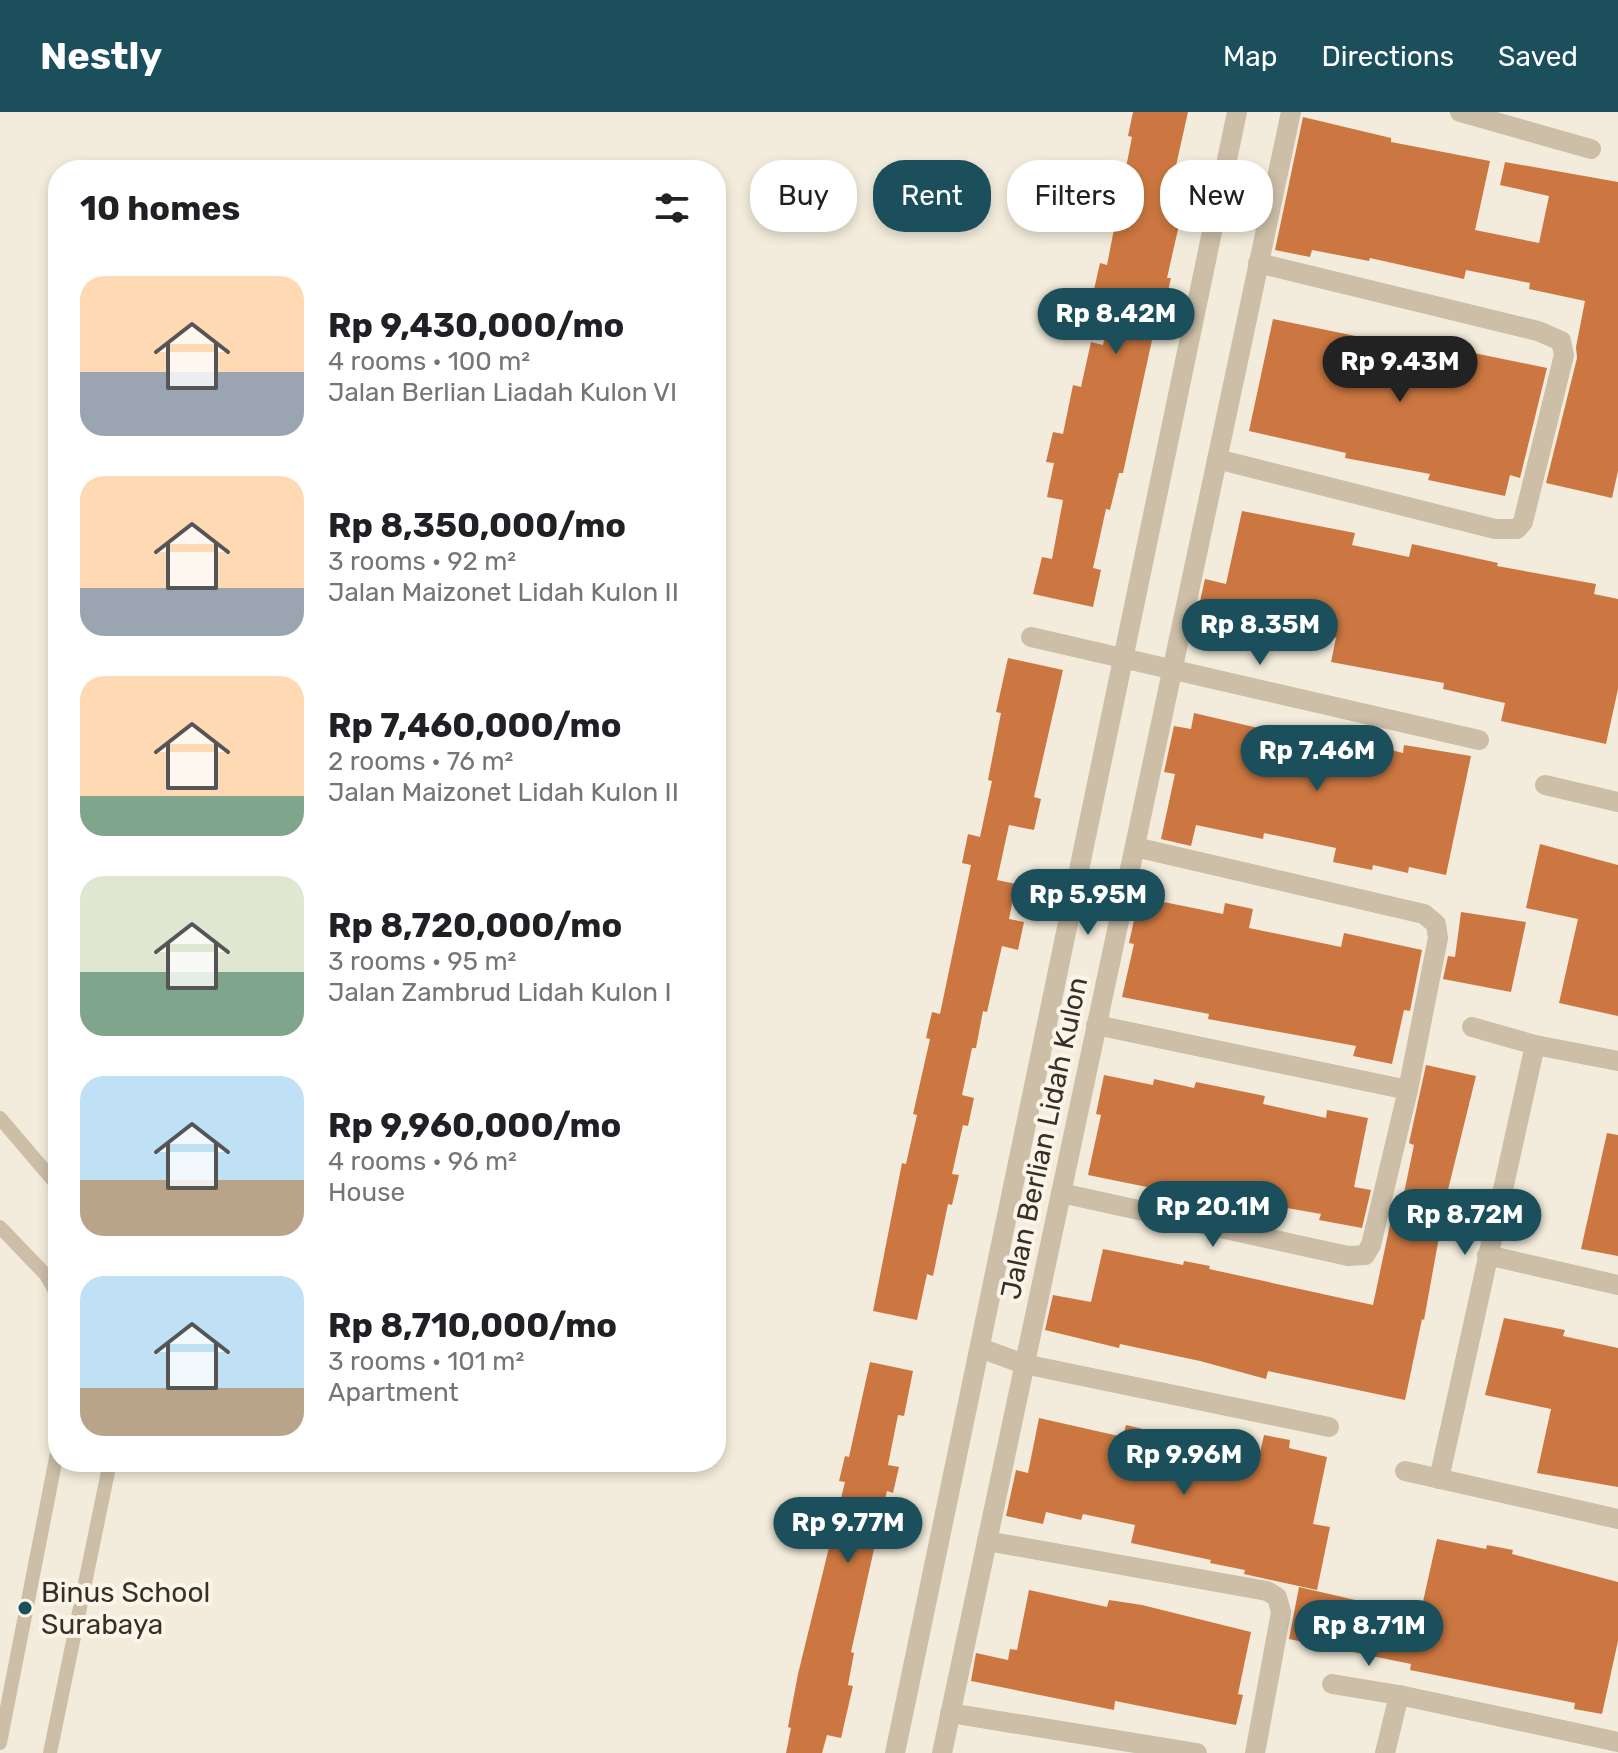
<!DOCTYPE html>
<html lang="en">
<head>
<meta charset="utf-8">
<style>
	:root { --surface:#fff; --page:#f6f6f6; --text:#202124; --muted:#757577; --accent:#1b4f5c }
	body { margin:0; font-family:Rubik,sans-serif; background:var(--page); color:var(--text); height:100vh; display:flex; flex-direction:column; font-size:30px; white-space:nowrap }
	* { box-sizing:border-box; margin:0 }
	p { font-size:26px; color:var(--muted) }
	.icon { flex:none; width:44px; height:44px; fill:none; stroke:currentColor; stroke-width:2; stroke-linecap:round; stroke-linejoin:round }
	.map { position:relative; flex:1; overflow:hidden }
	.details { position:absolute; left:48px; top:48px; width:678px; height:1312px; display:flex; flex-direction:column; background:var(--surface); border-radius:32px; box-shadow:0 4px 12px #0003 }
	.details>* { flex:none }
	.banner { position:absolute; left:750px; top:48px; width:748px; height:72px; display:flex; gap:16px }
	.price { position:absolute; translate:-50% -68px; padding:0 18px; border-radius:28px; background:var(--accent); color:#fff; font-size:26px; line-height:52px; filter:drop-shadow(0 2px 4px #0008) }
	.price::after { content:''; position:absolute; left:50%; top:48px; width:24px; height:18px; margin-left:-12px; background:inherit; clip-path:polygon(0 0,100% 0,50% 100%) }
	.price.current { background:#222; color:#fff }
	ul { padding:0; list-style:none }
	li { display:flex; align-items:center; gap:24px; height:200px; padding:0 32px }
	li span { display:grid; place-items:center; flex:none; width:224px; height:160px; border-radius:24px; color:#555 }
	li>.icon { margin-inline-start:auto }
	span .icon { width:96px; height:96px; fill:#fffc; stroke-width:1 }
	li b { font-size:34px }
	h2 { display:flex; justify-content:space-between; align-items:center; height:96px; padding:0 32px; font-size:34px }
	.chip { padding:0 28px; border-radius:32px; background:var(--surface); box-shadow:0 4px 12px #0003; font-size:28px; line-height:72px }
	.chip.current { background:var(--accent); color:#fff }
	header { display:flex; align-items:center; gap:48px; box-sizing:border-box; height:112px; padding:0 40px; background:var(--accent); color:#fff }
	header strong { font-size:38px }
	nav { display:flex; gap:44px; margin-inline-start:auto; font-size:28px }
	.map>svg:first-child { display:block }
	.building { fill:#cc7741 }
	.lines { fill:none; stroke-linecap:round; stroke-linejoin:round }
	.service { stroke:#ccbea7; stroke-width:14 }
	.minor { stroke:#ccbea7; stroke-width:20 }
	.poi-dot { fill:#1b4f5c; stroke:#fbf5e9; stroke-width:3 }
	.labels { text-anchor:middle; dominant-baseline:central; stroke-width:8; stroke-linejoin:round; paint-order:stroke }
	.street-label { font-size:28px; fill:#383028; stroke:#fbf5e9 }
	.poi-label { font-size:28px; fill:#383028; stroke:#fbf5e9; text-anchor:start }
</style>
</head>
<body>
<header>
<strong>Nestly</strong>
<nav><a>Map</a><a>Directions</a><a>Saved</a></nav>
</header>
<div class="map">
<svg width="1618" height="1641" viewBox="0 0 1618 1641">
	<rect width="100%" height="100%" fill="#f3ecdc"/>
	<g class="building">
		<path d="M 1133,0 L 1188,0 L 1171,76 L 1193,81 L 1186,115 L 1179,113 L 1167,166 L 1171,166 L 1164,197 L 1159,196 L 1123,361 L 1119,361 L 1110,398 L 1106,397 L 1093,456 L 1101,458 L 1093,495 L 1033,482 L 1042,445 L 1052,447 L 1063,388 L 1047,385 L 1054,351 L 1046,350 L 1053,320 L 1063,322 L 1073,273 L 1081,275 L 1091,230 L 1103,233 L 1113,186 L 1093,182 L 1100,151 L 1107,153 L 1132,25 L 1128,24 Z"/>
		<path d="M 1303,5 L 1391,26 L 1391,30 L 1490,49 L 1475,118 L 1539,131 L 1549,84 L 1500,73 L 1505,50 L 1618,70 L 1618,359 L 1612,386 L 1546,371 L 1577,246 L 1576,235 L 1585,189 L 1529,177 L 1530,171 L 1466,158 L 1464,167 L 1370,146 L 1369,149 L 1312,138 L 1310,145 L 1275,138 Z"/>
		<path d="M 1273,207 L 1409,235 L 1411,228 L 1547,256 L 1520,366 L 1510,363 L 1505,384 L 1428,368 L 1430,362 L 1345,346 L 1346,341 L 1249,319 Z"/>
		<path d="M 1242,399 L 1355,421 L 1352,433 L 1409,445 L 1412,432 L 1498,451 L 1497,454 L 1596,472 L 1594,482 L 1618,487 L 1618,577 L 1606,632 L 1501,609 L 1505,591 L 1443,577 L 1444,571 L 1331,550 L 1336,526 L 1278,513 L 1274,533 L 1194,516 L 1205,467 L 1226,472 Z"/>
		<path d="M 1008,546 L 1063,558 L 1034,685 L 1041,687 L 1034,718 L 1009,713 L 997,768 L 1016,772 L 1009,807 L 1024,810 L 1018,838 L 1002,834 L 987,900 L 983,899 L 976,936 L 972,936 L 962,983 L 974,986 L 968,1014 L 963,1013 L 952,1062 L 959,1063 L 952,1093 L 948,1092 L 933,1164 L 927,1162 L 917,1208 L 873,1199 L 902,1051 L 906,1052 L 917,1003 L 913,1002 L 930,927 L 926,926 L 932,900 L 940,902 L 971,753 L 962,751 L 968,722 L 980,725 L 992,669 L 988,668 L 1001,601 L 996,600 Z"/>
		<path d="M 1194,601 L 1314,629 L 1316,620 L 1403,641 L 1404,633 L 1471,644 L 1446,763 L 1409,755 L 1408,761 L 1373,753 L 1372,758 L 1333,750 L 1336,736 L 1264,721 L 1263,727 L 1196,713 L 1191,734 L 1161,727 L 1175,662 L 1164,660 L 1174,614 L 1191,617 Z"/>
		<path d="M 1540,732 L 1618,753 L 1618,904 L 1559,891 L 1578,807 L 1526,796 Z"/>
		<path d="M 1139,785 L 1223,802 L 1225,791 L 1253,797 L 1249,816 L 1341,835 L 1344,821 L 1422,838 L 1410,899 L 1404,898 L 1392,952 L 1353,944 L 1356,934 L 1208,907 L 1209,902 L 1122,885 L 1134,832 L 1129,831 Z"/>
		<path d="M 1461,800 L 1526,810 L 1511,880 L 1443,867 L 1448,844 L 1455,845 Z"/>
		<path d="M 1426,953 L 1476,964 L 1444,1094 L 1452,1096 L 1446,1126 L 1439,1125 L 1424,1208 L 1422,1207 L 1405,1288 L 1268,1259 L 1266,1267 L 1200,1249 L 1120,1232 L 1119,1236 L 1045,1218 L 1053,1183 L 1091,1190 L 1103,1137 L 1183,1153 L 1184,1149 L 1210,1154 L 1209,1157 L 1373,1193 L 1396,1084 L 1403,1086 L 1414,1033 L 1409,1031 Z"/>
		<path d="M 1104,963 L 1153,973 L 1154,967 L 1194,976 L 1196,970 L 1265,984 L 1263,992 L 1326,1006 L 1327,998 L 1368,1006 L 1354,1075 L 1371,1078 L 1362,1116 L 1319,1108 L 1321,1102 L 1241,1088 L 1240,1094 L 1088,1063 L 1101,1003 L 1096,1002 Z"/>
		<path d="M 1607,1021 L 1618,1023 L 1618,1144 L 1581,1137 Z"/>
		<path d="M 1504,1206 L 1565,1218 L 1563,1224 L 1618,1236 L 1618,1375 L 1537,1361 L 1551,1297 L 1485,1283 Z"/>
		<path d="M 870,1250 L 913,1259 L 904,1304 L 898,1303 L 888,1353 L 899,1355 L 893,1381 L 887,1379 L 851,1540 L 854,1541 L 848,1573 L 853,1574 L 841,1626 L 827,1623 L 822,1641 L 786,1641 L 791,1616 L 788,1615 L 798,1562 L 845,1370 L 839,1369 L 845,1344 L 849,1345 Z"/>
		<path d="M 1039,1306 L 1123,1325 L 1126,1313 L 1172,1324 L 1172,1327 L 1259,1345 L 1264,1323 L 1290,1328 L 1289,1336 L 1327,1345 L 1313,1412 L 1330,1415 L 1317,1478 L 1244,1462 L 1245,1458 L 1210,1451 L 1211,1448 L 1131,1431 L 1135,1413 L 1083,1402 L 1081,1408 L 1046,1400 L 1043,1412 L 1006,1404 L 1016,1358 L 1028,1361 Z"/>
		<path d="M 1437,1427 L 1486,1437 L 1487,1433 L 1513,1438 L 1512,1442 L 1618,1470 L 1618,1529 L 1602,1602 L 1574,1597 L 1575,1591 L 1410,1558 L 1411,1552 L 1289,1527 L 1299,1475 L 1420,1503 Z"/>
		<path d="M 1029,1478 L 1107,1495 L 1109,1488 L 1142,1493 L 1251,1520 L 1238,1582 L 1243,1583 L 1236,1613 L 1115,1589 L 1114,1598 L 971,1569 L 976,1541 L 1008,1548 L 1010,1537 L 1017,1538 Z"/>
	</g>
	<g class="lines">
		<g class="service">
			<path d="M 0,1006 L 58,1074"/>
			<path d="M 0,1115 L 46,1163 L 58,1184"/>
			<path d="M 0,1631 L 58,1336"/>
			<path d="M 50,1641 L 110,1350"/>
		</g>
		<g class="minor">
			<path d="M 1460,0 L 1591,37"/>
			<path d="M 1217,347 L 1495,417 L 1517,417 L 1523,410 L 1564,243 L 1561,229 L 1538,219 L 1258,151"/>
			<path d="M 1031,525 L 1479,628"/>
			<path d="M 1545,673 L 1618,690"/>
			<path d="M 1096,913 L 1408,978"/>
			<path d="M 1472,915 L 1535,933 L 1618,949"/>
			<path d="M 1061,1081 L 1348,1144 L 1365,1143 L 1371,1133 L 1408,978 L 1438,826 L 1436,812 L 1424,802 L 1135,735"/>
			<path d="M 1487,1143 L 1618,1173"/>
			<path d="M 980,1236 L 1024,1252 L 1329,1315"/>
			<path d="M 1405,1359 L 1618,1407"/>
			<path d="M 1439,1367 L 1535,933"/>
			<path d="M 987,1429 L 1267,1479 L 1277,1485 L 1281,1500 L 1255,1641"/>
			<path d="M 1332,1572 L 1399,1583 L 1618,1630"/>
			<path d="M 950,1601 L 1197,1641"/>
			<path d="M 895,1641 L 1237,0"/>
			<path d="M 942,1641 L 1291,0"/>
			<path d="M 1385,1641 L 1399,1583"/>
		</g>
	</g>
	<circle class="poi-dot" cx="25" cy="1496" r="8"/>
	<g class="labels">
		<g class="street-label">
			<text transform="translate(1044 1026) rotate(-78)">Jalan Berlian Lidah Kulon</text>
		</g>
		<g class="poi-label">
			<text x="41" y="1480">Binus School<tspan x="41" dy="32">Surabaya</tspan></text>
		</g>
	</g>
</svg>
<b class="price" style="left:1116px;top:244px">Rp 8.42M</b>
<b class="price current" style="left:1400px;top:292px">Rp 9.43M</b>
<b class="price" style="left:1260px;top:555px">Rp 8.35M</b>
<b class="price" style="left:1317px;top:681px">Rp 7.46M</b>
<b class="price" style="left:1088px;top:825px">Rp 5.95M</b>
<b class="price" style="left:1213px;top:1137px">Rp 20.1M</b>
<b class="price" style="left:1465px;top:1145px">Rp 8.72M</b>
<b class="price" style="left:1184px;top:1385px">Rp 9.96M</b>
<b class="price" style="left:848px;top:1453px">Rp 9.77M</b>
<b class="price" style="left:1369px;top:1556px">Rp 8.71M</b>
<div class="banner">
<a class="chip">Buy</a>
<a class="chip current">Rent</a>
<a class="chip">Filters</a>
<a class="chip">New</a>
</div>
<section class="details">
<h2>10 homes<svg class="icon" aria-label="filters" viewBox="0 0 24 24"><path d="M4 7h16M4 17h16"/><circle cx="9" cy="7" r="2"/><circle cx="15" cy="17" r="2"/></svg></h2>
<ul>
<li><span style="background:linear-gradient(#ffd9b3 60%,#9aa5b1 0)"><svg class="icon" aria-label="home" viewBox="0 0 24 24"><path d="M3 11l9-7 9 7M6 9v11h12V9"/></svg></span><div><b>Rp 9,430,000/mo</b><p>4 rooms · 100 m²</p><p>Jalan Berlian Liadah Kulon VI</p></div></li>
<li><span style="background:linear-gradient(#ffd9b3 70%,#9aa5b1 0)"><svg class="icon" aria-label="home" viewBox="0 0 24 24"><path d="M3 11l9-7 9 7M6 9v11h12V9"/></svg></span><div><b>Rp 8,350,000/mo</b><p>3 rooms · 92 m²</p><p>Jalan Maizonet Lidah Kulon II</p></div></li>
<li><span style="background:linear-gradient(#ffd9b3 75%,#7fa58c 0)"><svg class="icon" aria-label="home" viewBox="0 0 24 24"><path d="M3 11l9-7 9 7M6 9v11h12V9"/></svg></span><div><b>Rp 7,460,000/mo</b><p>2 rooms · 76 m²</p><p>Jalan Maizonet Lidah Kulon II</p></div></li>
<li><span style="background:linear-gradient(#dfe7d0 60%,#7fa58c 0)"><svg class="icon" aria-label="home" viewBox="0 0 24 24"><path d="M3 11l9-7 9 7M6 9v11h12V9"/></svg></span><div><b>Rp 8,720,000/mo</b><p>3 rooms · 95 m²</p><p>Jalan Zambrud Lidah Kulon I</p></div></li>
<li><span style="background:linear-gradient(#bfe0f5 65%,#b9a48a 0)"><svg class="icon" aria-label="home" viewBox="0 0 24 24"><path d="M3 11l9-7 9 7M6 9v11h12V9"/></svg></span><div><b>Rp 9,960,000/mo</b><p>4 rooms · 96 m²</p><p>House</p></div></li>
<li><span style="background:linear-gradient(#bfe0f5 70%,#b9a48a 0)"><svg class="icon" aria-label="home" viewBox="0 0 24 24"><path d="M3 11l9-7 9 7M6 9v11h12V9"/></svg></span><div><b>Rp 8,710,000/mo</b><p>3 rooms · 101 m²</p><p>Apartment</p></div></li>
</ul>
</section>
</div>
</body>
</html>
